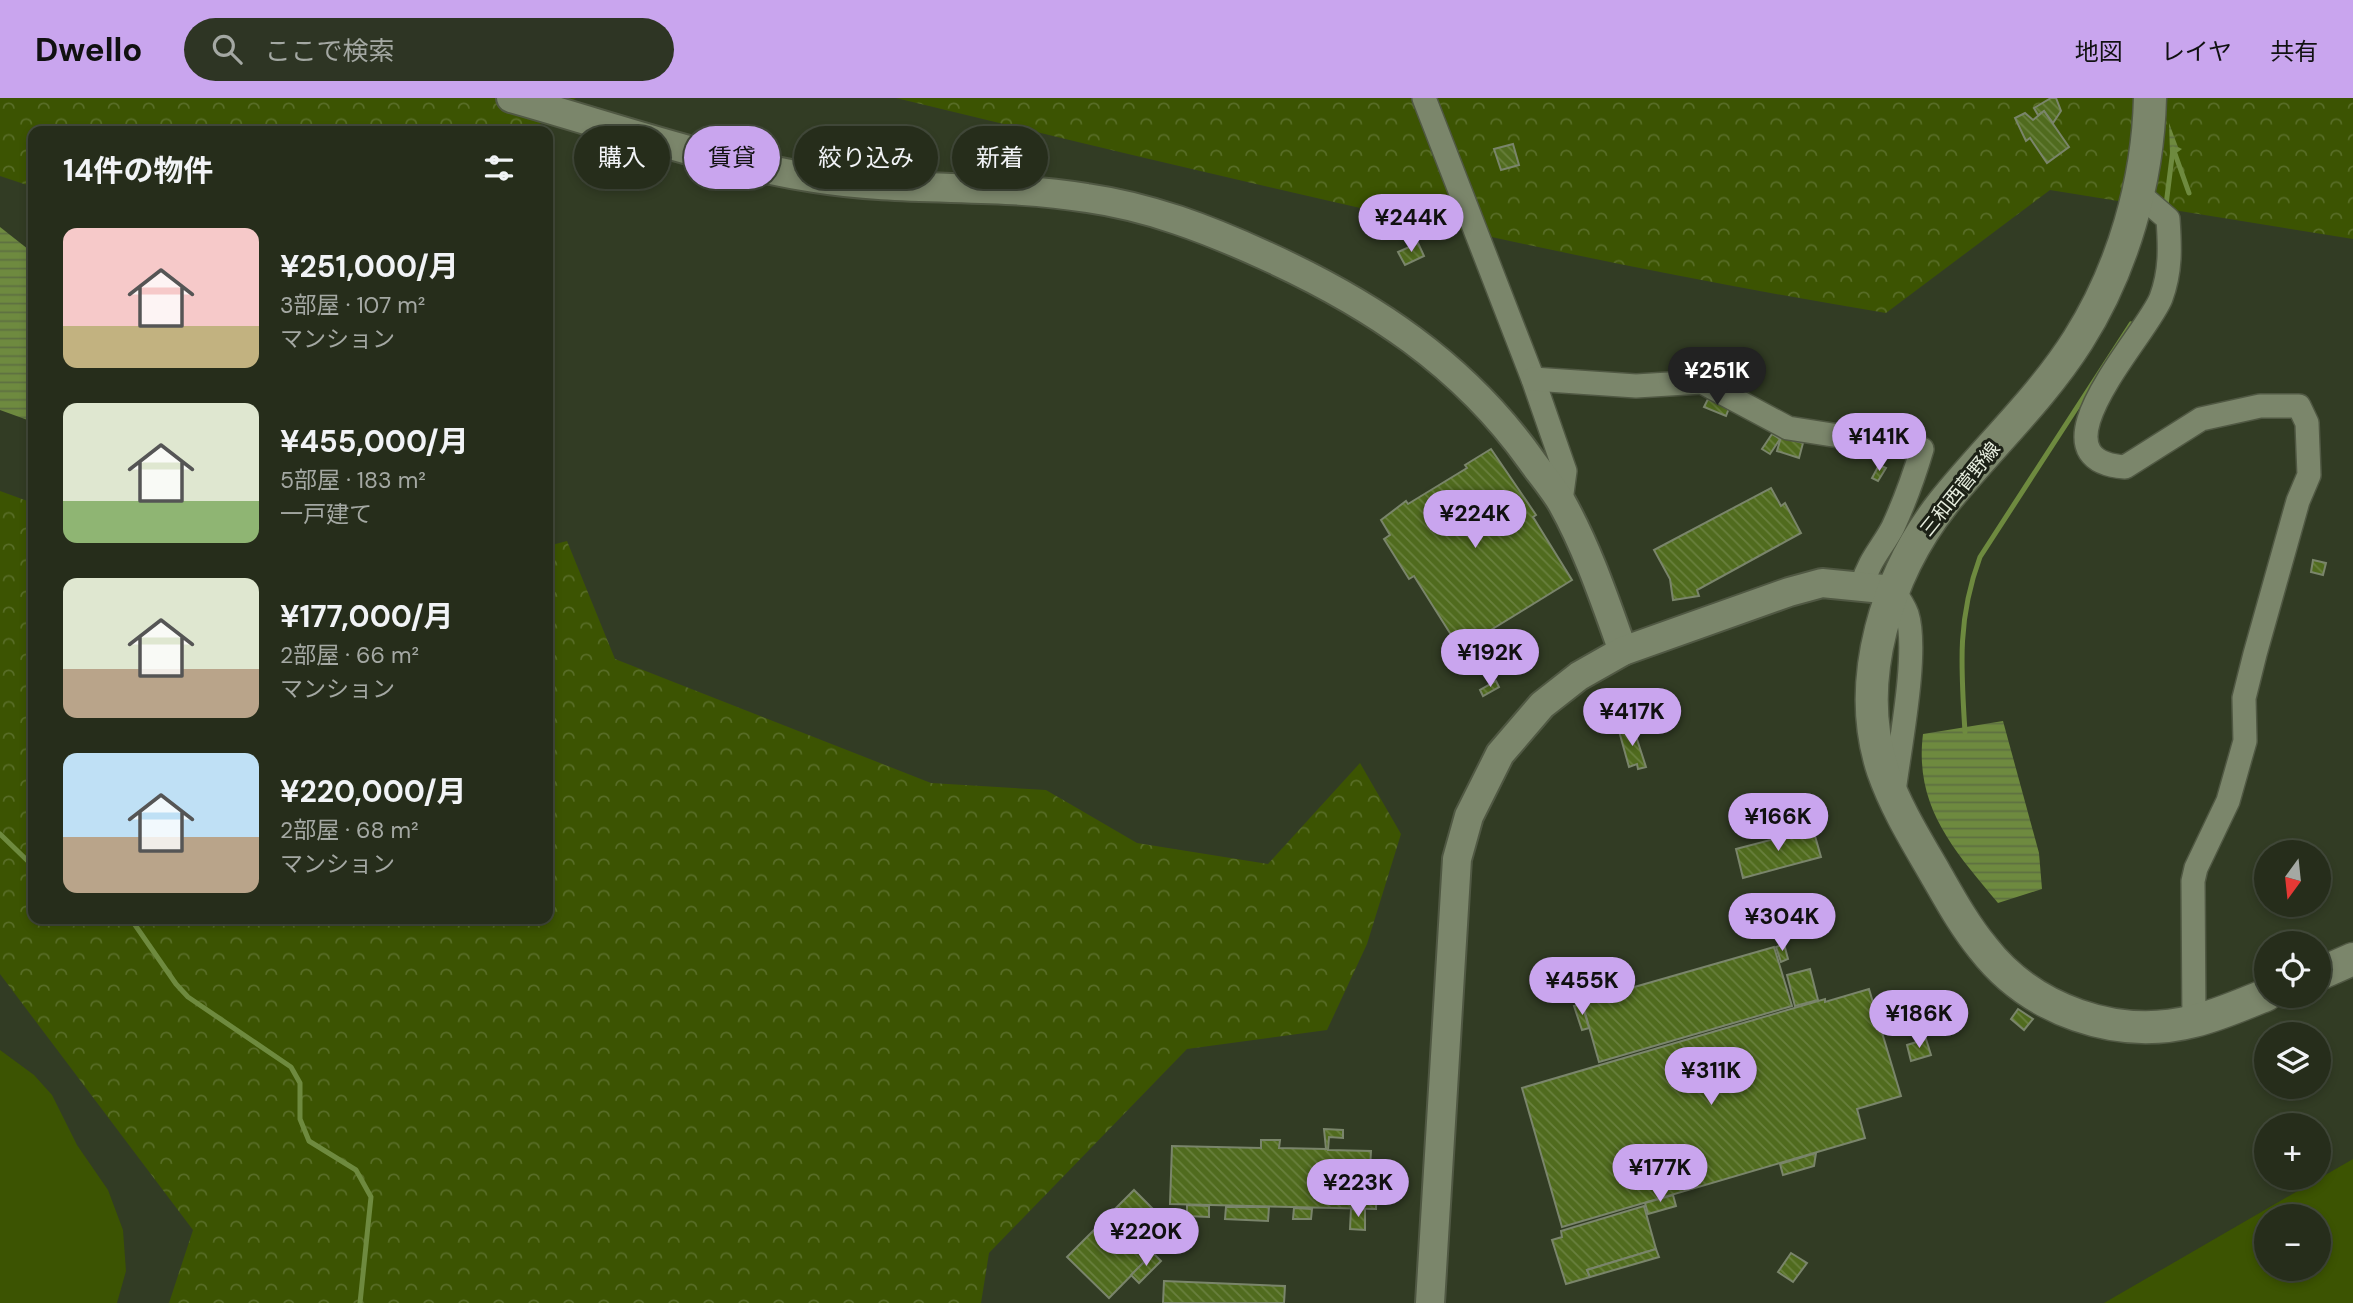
<!DOCTYPE html>
<html lang="ja">
<head>
<meta charset="utf-8">
<style>
	:root { --surface:#262d1b; --page:#2e3524; --text:#f1f3f6; --muted:#a4a8a3; --line:#42493a; --accent:#c9a5ee }
	body { margin:0; font-family:"DM Sans","Noto Sans JP",sans-serif; background:var(--page); color:var(--text); height:100vh; display:flex; flex-direction:column; font-size:26px; white-space:nowrap }
	* { box-sizing:border-box; margin:0 }
	p { font-size:23px; color:var(--muted) }
	.icon { flex:none; width:38px; height:38px; fill:none; stroke:currentColor; stroke-width:2; stroke-linecap:round; stroke-linejoin:round }
	.map { position:relative; flex:1; overflow:hidden }
	.panel { position:absolute; left:28px; top:28px; width:525px; height:798px; display:flex; flex-direction:column; background:var(--surface); border-radius:14px; box-shadow:0 4px 10px #0003,0 0 0 2px var(--line) }
	.panel>* { flex:none }
	.top-card { position:absolute; left:574px; top:28px; width:665px; height:63px; display:flex; gap:14px }
	.needle { width:46px; rotate:195deg }
	.fabs { position:absolute; left:2254px; top:742px; display:grid; gap:14px }
	.fabs a { display:grid; place-items:center; width:77px; height:77px; border-radius:50%; background:var(--surface); box-shadow:0 4px 10px #0003,0 0 0 2px var(--line); font-size:35px }
	.price { position:absolute; translate:-50% -60px; padding:0 16px; border-radius:24px; background:var(--accent); color:#111; font-size:23px; line-height:46px; filter:drop-shadow(0 2px 4px #0008) }
	.price::after { content:''; position:absolute; left:50%; top:42px; width:21px; height:16px; margin-left:-10px; background:inherit; clip-path:polygon(0 0,100% 0,50% 100%) }
	.price.on { background:#222; color:#fff }
	ul { padding:0; list-style:none }
	li { display:flex; align-items:center; gap:21px; height:175px; padding:0 35px }
	li span { display:grid; place-items:center; flex:none; width:196px; height:140px; border-radius:14px; color:#555 }
	li>.icon { margin-inline-start:auto }
	span .icon { width:84px; height:84px; fill:#fffc; stroke-width:1 }
	li b { font-size:30px }
	h2 { display:flex; justify-content:space-between; align-items:center; height:84px; padding:0 35px; font-size:30px }
	.chip { padding:0 24px; border-radius:32px; background:var(--surface); box-shadow:0 4px 10px #0003,0 0 0 2px var(--line); font-size:24px; line-height:63px }
	.chip.on { background:var(--accent); color:#111 }
	header { display:flex; align-items:center; gap:42px; box-sizing:border-box; height:98px; padding:0 35px; background:var(--accent); color:#111 }
	header strong { font-size:33px }
	nav { display:flex; gap:38px; margin-inline-start:auto; font-size:24px }
	.search { width:490px; height:63px; background:var(--page); display:flex; align-items:center; gap:18px; box-sizing:border-box; padding:0 24px; border-radius:38px; color:var(--muted); font-size:26px }
	.map>svg:first-child { display:block }
	.grass { fill:#3c5402; fill-rule:evenodd }
	.forest { fill:url(#forest-crowns) }
	.water { fill:url(#water-rules) }
	.lines { fill:none; stroke-linecap:round; stroke-linejoin:round }
	.stream { stroke:#6e8a3f; stroke-width:5 }
	.building { fill:url(#building-back-hatch); stroke:#7a856b; stroke-width:2 }
	.minor-casing { stroke:#505843; stroke-width:26 }
	.tertiary-casing { stroke:#505843; stroke-width:32 }
	.secondary-casing { stroke:#505843; stroke-width:35 }
	.minor { stroke:#7b866b; stroke-width:23 }
	.tertiary { stroke:#7b866b; stroke-width:28 }
	.secondary { stroke:#7b866b; stroke-width:32 }
	.labels { text-anchor:middle; dominant-baseline:central; stroke-width:6; stroke-linejoin:round; paint-order:stroke }
	.street-label { font-size:19px; fill:#e8efe0; stroke:#1c2116 }
</style>
</head>
<body>
<header>
<strong>Dwello</strong>
<div class="search"><svg class="icon" aria-label="search" viewBox="0 0 24 24"><circle cx="10" cy="10" r="6"/><path d="M15 15l6 6"/></svg>ここで検索</div>
<nav><a>地図</a><a>レイヤ</a><a>共有</a></nav>
</header>
<div class="map">
<svg width="2353" height="1205" viewBox="0 0 2353 1205">
	<defs>
		<pattern id="forest-crowns" width="20" height="18" patternUnits="userSpaceOnUse" patternTransform="scale(1.75)"><rect width="20" height="18" fill="#3c5402"/><path d="M2 6a3 3 0 1 1 6 0M12 15a3 3 0 1 1 6 0" fill="none" stroke="#586d27"/></pattern>
		<pattern id="water-rules" width="6" height="5" patternUnits="userSpaceOnUse" patternTransform="scale(1.75)"><rect width="6" height="5" fill="#6e8a3f"/><path d="M0 2.5h6" fill="none" stroke="#5e7041"/></pattern>
		<pattern id="building-back-hatch" width="6" height="6" patternUnits="userSpaceOnUse" patternTransform="scale(1.75)"><rect width="6" height="6" fill="#506b1e"/><path d="M-1 5l2 2M0 0l6 6M5-1l2 2" fill="none" stroke="#69803e"/></pattern>
	</defs>
	<rect width="100%" height="100%" fill="#323c24"/>
	<g class="grass">
		<path d="M 0,952 L 34,977 L 52,997 L 77,1047 L 108,1092 L 123,1132 L 126,1173 L 117,1205 L 0,1205 Z"/>
		<path d="M 2353,1061 L 2353,1205 L 2104,1205 ZM 2266,1118 L 2319,1118 L 2319,1171 L 2266,1171 Z"/>
	</g>
	<g class="forest">
		<path d="M 0,0 L 576,0 L 530,33 L 33,33 L 33,89 L 0,78 Z"/>
		<path d="M 896,0 L 2353,0 L 2353,141 L 2050,92 L 1886,215 C 1552,160 1224,79 896,0 Z"/>
		<path d="M 0,393 L 33,405 L 33,821 L 548,821 L 548,448 L 567,443 L 615,561 L 931,685 L 1046,692 L 1137,745 L 1268,766 L 1360,665 L 1401,736 L 1367,846 L 1327,932 L 1187,951 L 989,1155 L 981,1205 L 169,1205 L 193,1132 L 0,876 Z"/>
	</g>
	<g class="water">
		<path d="M 2169,25 L 2178,49 L 2182,51 L 2175,56 L 2170,56 Z"/>
		<path d="M 0,129 L 33,155 L 33,324 L 0,312 Z"/>
		<path d="M 2003,623 L 2039,755 L 2042,791 L 1998,805 C 1954,752 1914,709 1923,636 Z"/>
	</g>
	<g class="lines">
		<g class="stream">
			<path d="M 2174,53 L 2189,95"/>
			<path d="M 2166,107 L 2173,51"/>
			<path d="M 1965,634 C 1961,570 1957,521 1980,459 L 2131,226"/>
			<path d="M 0,736 L 33,768"/>
			<path d="M 127,821 L 133,824 L 176,886 L 188,899 L 291,969 L 300,985 L 300,1021 L 309,1043 L 356,1072 L 371,1099 L 360,1205"/>
		</g>
	</g>
	<g class="building">
		<path d="M 2051,0 L 2056,0 L 2061,13 L 2053,25 L 2044,13 L 2038,17 L 2034,10 Z"/>
		<path d="M 2044,13 L 2069,49 L 2047,65 L 2030,40 L 2026,43 L 2015,20 L 2025,15 L 2033,22 Z"/>
		<path d="M 1513,46 L 1519,67 L 1501,72 L 1494,51 Z"/>
		<path d="M 1418,145 L 1424,158 L 1405,167 L 1398,154 Z"/>
		<path d="M 1708,301 L 1729,310 L 1726,318 L 1704,309 Z"/>
		<path d="M 1772,336 L 1780,341 L 1770,356 L 1762,351 Z"/>
		<path d="M 1781,339 L 1803,345 L 1799,360 L 1777,353 Z"/>
		<path d="M 1491,351 L 1536,417 L 1533,419 L 1572,482 L 1460,551 L 1414,478 L 1409,481 L 1384,441 L 1390,437 L 1381,422 L 1406,403 L 1408,406 L 1467,370 L 1465,367 Z"/>
		<path d="M 1879,367 L 1886,370 L 1878,383 L 1872,380 Z"/>
		<path d="M 1771,390 L 1781,408 L 1785,405 L 1801,435 L 1697,492 L 1699,498 L 1673,502 L 1670,481 L 1654,452 Z"/>
		<path d="M 2313,462 L 2326,465 L 2323,477 L 2311,474 Z"/>
		<path d="M 1486,534 L 1493,545 L 1466,561 L 1460,551 Z"/>
		<path d="M 1496,583 L 1499,589 L 1483,598 L 1480,592 Z"/>
		<path d="M 1633,629 L 1646,669 L 1638,671 L 1637,666 L 1629,669 L 1619,633 Z"/>
		<path d="M 1813,731 L 1821,759 L 1743,780 L 1736,751 Z"/>
		<path d="M 1784,846 L 1788,861 L 1781,864 L 1776,849 Z"/>
		<path d="M 1774,849 L 1792,908 L 1599,964 L 1582,904 Z"/>
		<path d="M 1810,871 L 1818,902 L 1795,908 L 1787,877 Z"/>
		<path d="M 1869,891 L 1901,998 L 1857,1011 L 1865,1040 L 1562,1129 L 1522,990 L 1825,901 L 1825,904 Z"/>
		<path d="M 1582,906 L 1589,930 L 1582,932 L 1574,908 Z"/>
		<path d="M 2018,911 L 2033,921 L 2024,932 L 2011,921 Z"/>
		<path d="M 1926,941 L 1931,957 L 1911,963 L 1907,947 Z"/>
		<path d="M 1324,1031 L 1343,1032 L 1343,1040 L 1329,1039 L 1328,1052 L 1371,1053 L 1370,1071 L 1377,1072 L 1376,1111 L 1170,1106 L 1172,1048 L 1261,1050 L 1261,1042 L 1280,1042 L 1279,1050 L 1326,1051 Z"/>
		<path d="M 1816,1055 L 1814,1068 L 1783,1077 L 1780,1066 Z"/>
		<path d="M 1134,1092 L 1175,1133 L 1109,1200 L 1067,1159 Z"/>
		<path d="M 1673,1097 L 1676,1108 L 1648,1116 L 1645,1105 Z"/>
		<path d="M 1187,1107 L 1209,1108 L 1209,1119 L 1187,1118 Z"/>
		<path d="M 1644,1108 L 1656,1151 L 1587,1172 L 1590,1179 L 1566,1186 L 1552,1142 L 1562,1139 L 1561,1133 Z"/>
		<path d="M 1226,1109 L 1269,1109 L 1268,1123 L 1225,1121 Z"/>
		<path d="M 1294,1110 L 1312,1111 L 1311,1121 L 1293,1121 Z"/>
		<path d="M 1351,1111 L 1365,1111 L 1365,1132 L 1350,1131 Z"/>
		<path d="M 1656,1151 L 1659,1159 L 1590,1179 L 1587,1172 Z"/>
		<path d="M 1153,1155 L 1161,1163 L 1139,1185 L 1131,1177 Z"/>
		<path d="M 1791,1155 L 1807,1165 L 1793,1184 L 1778,1174 Z"/>
		<path d="M 1164,1183 L 1285,1188 L 1284,1205 L 1163,1205 Z"/>
	</g>
	<g class="lines">
		<defs>
			<g id="minor">
				<path d="M 1424,0 L 1533,281 L 1565,373 L 1561,403"/>
				<path d="M 2138,95 L 2168,121 C 2170,149 2171,173 2161,200 C 2147,237 2025,362 2125,369 L 2201,321 L 2260,308 L 2299,308 L 2307,325 L 2309,377 L 2298,403 L 2255,556 L 2244,600 L 2245,643 L 2228,703 L 2196,770 L 2193,783 L 2194,923"/>
				<path d="M 1533,281 L 1636,288 L 1702,284 L 1788,330 L 1922,351 C 1914,378 1905,403 1893,429 C 1882,450 1869,462 1862,487"/>
				<path d="M 1893,492 C 1898,499 1904,508 1907,516 C 1919,554 1899,652 1894,694"/>
			</g>
			<g id="tertiary">
				<path d="M 511,0 C 611,28 712,64 814,80 C 905,95 997,85 1087,100 C 1150,109 1207,131 1264,157 C 1370,205 1463,266 1531,362 C 1541,376 1553,390 1562,405 C 1588,452 1605,503 1623,553"/>
				<path d="M 1430,1205 L 1457,761 L 1469,718 L 1500,656 L 1542,607 L 1579,578 L 1623,553 L 1789,494 L 1822,485 L 1893,492"/>
			</g>
			<g id="secondary">
				<path d="M 2150,0 C 2148,83 2123,171 2078,242 C 2040,302 1988,349 1944,404 C 1887,476 1853,583 1883,673 C 1896,710 1916,742 1935,775 C 1950,801 1964,827 1983,850 C 2031,912 2117,943 2194,923 C 2219,917 2243,906 2266,897"/>
				<path d="M 2319,876 L 2353,861"/>
			</g>
		</defs>
		<use href="#minor" class="minor-casing"/>
		<use href="#tertiary" class="tertiary-casing"/>
		<use href="#secondary" class="secondary-casing"/>
		<use href="#minor" class="minor"/>
		<use href="#tertiary" class="tertiary"/>
		<use href="#secondary" class="secondary"/>
	</g>
	<g class="labels">
		<g class="street-label">
			<text transform="translate(1960 391) rotate(-51)">三和西菅野線</text>
		</g>
	</g>
</svg>
<div class="fabs">
<a><svg class="needle" viewBox="-14 -14 28 28"><path d="M0-13l5 13h-10z" fill="#e53935"/><path d="M0 13l5-13h-10z" fill="#a4a8a3"/></svg></a>
<a><svg class="icon" aria-label="locate" viewBox="0 0 24 24"><circle cx="12" cy="12" r="6"/><path d="M12 2v4M12 18v4M2 12h4M18 12h4"/></svg></a>
<a><svg class="icon" aria-label="layers" viewBox="0 0 24 24"><path d="M12 4l9 5-9 5-9-5zM3 14l9 5 9-5"/></svg></a>
<a>+</a>
<a>−</a>
</div>
<b class="price" style="left:1411px;top:156px">¥244K</b>
<b class="price on" style="left:1717px;top:309px">¥251K</b>
<b class="price" style="left:1879px;top:375px">¥141K</b>
<b class="price" style="left:1475px;top:452px">¥224K</b>
<b class="price" style="left:1490px;top:591px">¥192K</b>
<b class="price" style="left:1632px;top:650px">¥417K</b>
<b class="price" style="left:1778px;top:755px">¥166K</b>
<b class="price" style="left:1782px;top:855px">¥304K</b>
<b class="price" style="left:1582px;top:919px">¥455K</b>
<b class="price" style="left:1919px;top:952px">¥186K</b>
<b class="price" style="left:1711px;top:1009px">¥311K</b>
<b class="price" style="left:1660px;top:1106px">¥177K</b>
<b class="price" style="left:1358px;top:1121px">¥223K</b>
<b class="price" style="left:1146px;top:1170px">¥220K</b>
<div class="top-card">
<a class="chip">購入</a>
<a class="chip on">賃貸</a>
<a class="chip">絞り込み</a>
<a class="chip">新着</a>
</div>
<section class="panel">
<h2>14件の物件<svg class="icon" aria-label="filters" viewBox="0 0 24 24"><path d="M4 7h16M4 17h16"/><circle cx="9" cy="7" r="2"/><circle cx="15" cy="17" r="2"/></svg></h2>
<ul>
<li><span style="background:linear-gradient(#f6c9c9 70%,#c2b280 0)"><svg class="icon" aria-label="home" viewBox="0 0 24 24"><path d="M3 11l9-7 9 7M6 9v11h12V9"/></svg></span><div><b>¥251,000/月</b><p>3部屋 · 107 m²</p><p>マンション</p></div></li>
<li><span style="background:linear-gradient(#dfe7d0 70%,#8fb573 0)"><svg class="icon" aria-label="home" viewBox="0 0 24 24"><path d="M3 11l9-7 9 7M6 9v11h12V9"/></svg></span><div><b>¥455,000/月</b><p>5部屋 · 183 m²</p><p>一戸建て</p></div></li>
<li><span style="background:linear-gradient(#dfe7d0 65%,#b9a48a 0)"><svg class="icon" aria-label="home" viewBox="0 0 24 24"><path d="M3 11l9-7 9 7M6 9v11h12V9"/></svg></span><div><b>¥177,000/月</b><p>2部屋 · 66 m²</p><p>マンション</p></div></li>
<li><span style="background:linear-gradient(#bfe0f5 60%,#b9a48a 0)"><svg class="icon" aria-label="home" viewBox="0 0 24 24"><path d="M3 11l9-7 9 7M6 9v11h12V9"/></svg></span><div><b>¥220,000/月</b><p>2部屋 · 68 m²</p><p>マンション</p></div></li>
</ul>
</section>
</div>
</body>
</html>
